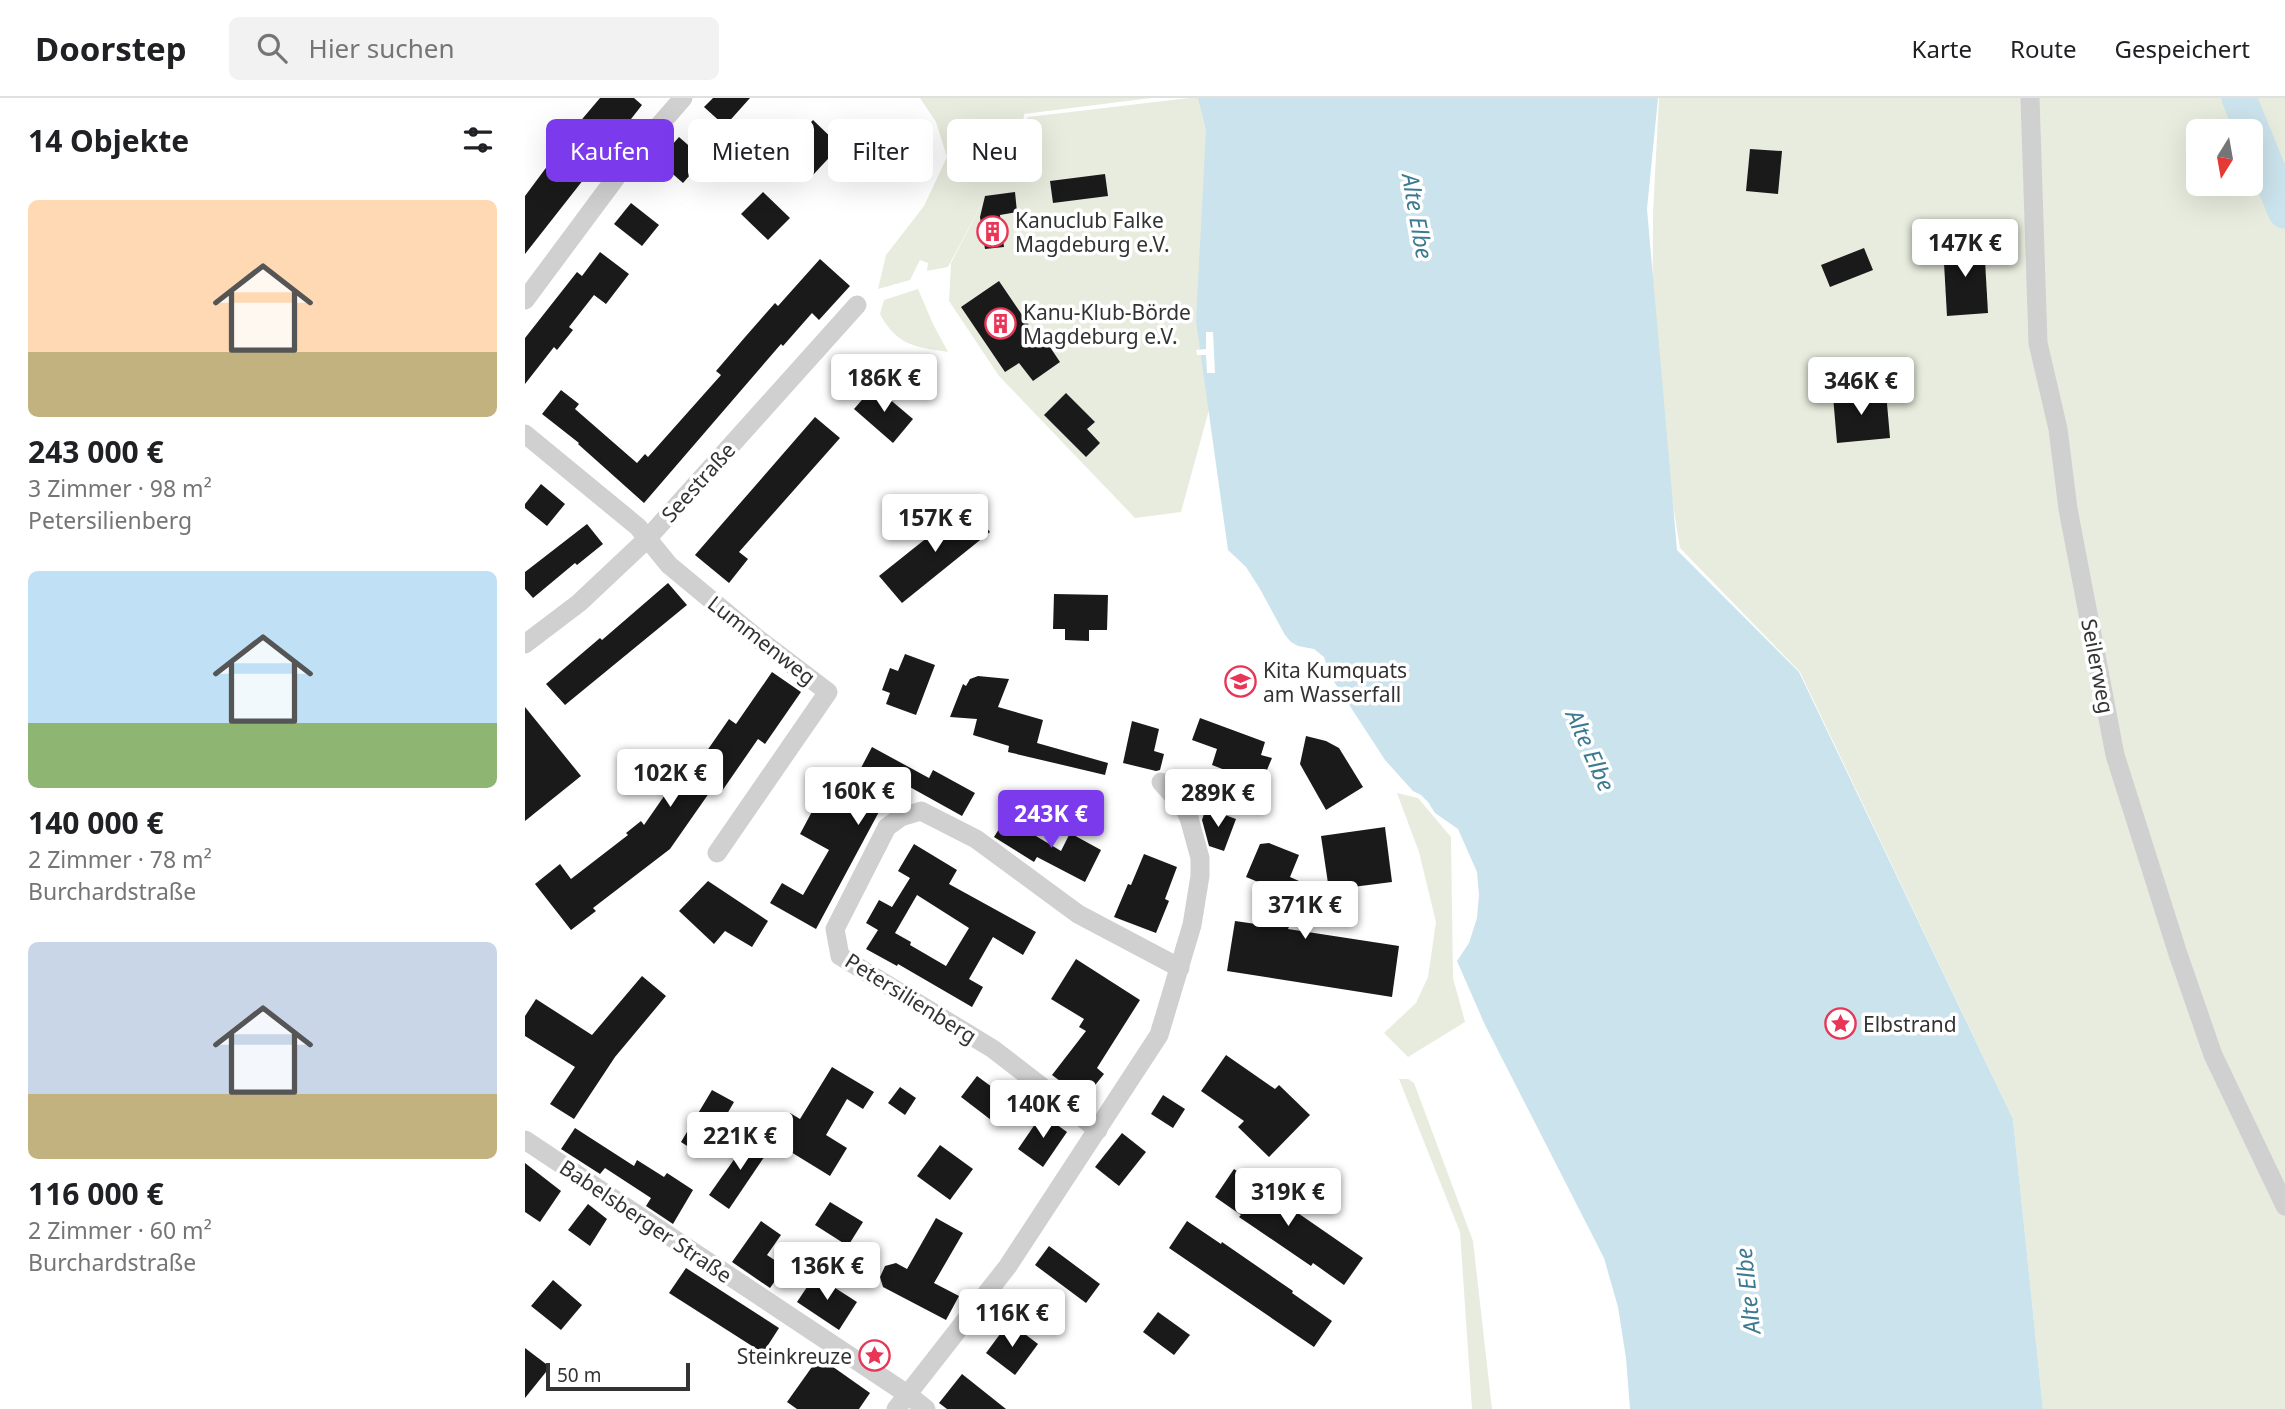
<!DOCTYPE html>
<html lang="de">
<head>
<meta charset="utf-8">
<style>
	:root { --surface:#fff; --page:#f2f2f2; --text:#202124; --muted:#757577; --line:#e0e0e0; --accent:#7c3aed }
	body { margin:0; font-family:"Noto Sans",sans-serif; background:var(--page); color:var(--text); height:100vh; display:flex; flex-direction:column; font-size:26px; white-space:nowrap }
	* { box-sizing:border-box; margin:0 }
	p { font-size:23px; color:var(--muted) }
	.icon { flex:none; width:38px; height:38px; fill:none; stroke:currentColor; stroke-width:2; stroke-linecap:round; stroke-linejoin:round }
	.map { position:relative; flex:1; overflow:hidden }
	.panel { display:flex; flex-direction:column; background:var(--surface); width:525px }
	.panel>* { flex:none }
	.banner { position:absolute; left:21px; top:21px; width:665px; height:63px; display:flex; gap:14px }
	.needle { width:46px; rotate:191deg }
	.tools { position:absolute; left:1661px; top:21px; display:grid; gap:14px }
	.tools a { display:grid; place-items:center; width:77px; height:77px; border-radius:10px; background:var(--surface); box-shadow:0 7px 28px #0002; font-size:35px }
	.scale { position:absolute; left:21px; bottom:18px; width:144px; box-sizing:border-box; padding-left:7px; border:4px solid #333; border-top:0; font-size:19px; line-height:24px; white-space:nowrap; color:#333; -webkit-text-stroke:5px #fff; paint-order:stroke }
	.price { position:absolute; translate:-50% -60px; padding:0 16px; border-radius:7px; background:#fff; color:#222; font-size:23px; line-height:46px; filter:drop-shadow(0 2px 4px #0008) }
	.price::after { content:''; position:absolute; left:50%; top:42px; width:21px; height:16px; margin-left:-10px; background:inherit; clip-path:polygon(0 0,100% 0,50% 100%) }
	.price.on { background:var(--accent); color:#fff }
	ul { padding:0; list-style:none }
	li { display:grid; align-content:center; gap:14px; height:371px; padding:0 28px }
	li span { display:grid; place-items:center; height:217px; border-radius:10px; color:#555 }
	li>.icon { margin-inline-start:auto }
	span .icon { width:126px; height:126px; fill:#fffc; stroke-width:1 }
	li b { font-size:30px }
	h2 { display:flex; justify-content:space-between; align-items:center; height:84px; padding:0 28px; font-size:30px }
	.tag { padding:0 24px; border-radius:10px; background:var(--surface); box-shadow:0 7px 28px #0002; font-size:24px; line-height:63px }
	.tag.on { background:var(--accent); color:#fff }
	header { display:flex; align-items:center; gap:42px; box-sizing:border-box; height:98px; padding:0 35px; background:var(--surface); border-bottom:2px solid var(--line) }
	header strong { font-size:33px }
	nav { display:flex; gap:38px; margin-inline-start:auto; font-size:24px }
	.search { width:490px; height:63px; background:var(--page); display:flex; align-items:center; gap:18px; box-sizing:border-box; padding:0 24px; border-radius:10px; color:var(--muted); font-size:26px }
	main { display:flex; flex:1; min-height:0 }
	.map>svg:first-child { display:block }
	.green { fill:#e7ecde; fill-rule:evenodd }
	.water { fill:#cbe3ec }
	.pier { fill:#fff }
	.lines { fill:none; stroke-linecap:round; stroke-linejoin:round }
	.river { stroke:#cbe3ec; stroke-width:35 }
	.building { fill:#1a1a1a; fill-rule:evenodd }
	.street { stroke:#d0d0d0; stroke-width:19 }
	.labels { text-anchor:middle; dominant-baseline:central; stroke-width:7; stroke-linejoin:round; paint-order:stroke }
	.poi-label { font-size:21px; fill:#333; stroke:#fff; text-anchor:start }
	.street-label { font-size:21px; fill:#333; stroke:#fff }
	.water-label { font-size:23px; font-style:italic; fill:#3b7a91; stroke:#fff }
</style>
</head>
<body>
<header>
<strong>Doorstep</strong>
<div class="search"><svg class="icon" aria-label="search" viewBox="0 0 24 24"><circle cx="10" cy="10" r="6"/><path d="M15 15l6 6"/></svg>Hier suchen</div>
<nav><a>Karte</a><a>Route</a><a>Gespeichert</a></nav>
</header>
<main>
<section class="panel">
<h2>14 Objekte<svg class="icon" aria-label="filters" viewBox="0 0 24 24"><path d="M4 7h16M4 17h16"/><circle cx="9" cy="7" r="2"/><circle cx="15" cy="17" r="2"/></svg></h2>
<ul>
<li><span style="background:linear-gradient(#ffd9b3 70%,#c2b280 0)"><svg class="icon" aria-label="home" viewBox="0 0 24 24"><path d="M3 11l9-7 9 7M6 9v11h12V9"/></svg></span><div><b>243 000 €</b><p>3 Zimmer · 98 m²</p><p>Petersilienberg</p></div></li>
<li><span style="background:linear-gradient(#bfe0f5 70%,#8fb573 0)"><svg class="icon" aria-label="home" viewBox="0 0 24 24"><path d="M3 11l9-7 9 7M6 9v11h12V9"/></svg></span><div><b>140 000 €</b><p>2 Zimmer · 78 m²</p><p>Burchardstraße</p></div></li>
<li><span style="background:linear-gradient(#c9d6e8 70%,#c2b280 0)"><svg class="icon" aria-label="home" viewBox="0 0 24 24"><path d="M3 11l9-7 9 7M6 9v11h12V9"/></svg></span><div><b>116 000 €</b><p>2 Zimmer · 60 m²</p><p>Burchardstraße</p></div></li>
</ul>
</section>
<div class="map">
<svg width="1760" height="1311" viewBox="0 0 1760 1311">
	<rect width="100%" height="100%" fill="#fff"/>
	<g class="green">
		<path d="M 395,0 L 626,0 L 499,16 L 498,27 L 503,19 L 664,0 L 709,0 L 693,279 L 656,414 L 610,420 L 474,278 L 424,203 L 426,165 L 465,90 L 423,169 L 402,173 L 403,165 L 395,162 L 385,182 L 353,191 L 361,157 L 399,108 L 422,59 L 411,24 Z"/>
		<path d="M 1134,0 L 1760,0 L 1760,1311 L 1518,1311 L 1488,1021 L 1275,574 L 1155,450 L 1127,279 L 1128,115 ZM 1673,33 L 1726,33 L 1726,86 L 1673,86 Z"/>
		<path d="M 393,191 L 408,226 L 423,254 C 391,249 372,248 355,216 L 359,202 Z"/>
		<path d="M 872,695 L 893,700 L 926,739 L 928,880 L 940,924 L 883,959 L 859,935 L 891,905 L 903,879 L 911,824 L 894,754 Z"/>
		<path d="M 874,981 L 883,981 L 889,985 L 948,1143 L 967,1311 L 947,1311 L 935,1134 Z"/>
	</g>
	<path class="water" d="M 673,0 L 1133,0 L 1122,111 L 1152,452 L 1274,574 L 1488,1021 L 1518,1311 L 1105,1311 L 1101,1260 L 1093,1209 L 1079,1160 L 960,927 L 932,863 L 944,845 L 952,820 L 954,797 L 952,774 L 933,731 L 910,715 L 903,704 L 896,697 L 888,693 L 860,662 L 806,579 L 799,559 L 789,551 L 773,548 L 766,544 L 760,537 L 735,491 L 721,469 L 703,452 L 671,223 L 681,32 Z"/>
	<path class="pier" d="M 681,234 L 688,234 L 690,275 L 682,275 L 681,257 L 672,257 L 671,252 L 681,251 Z"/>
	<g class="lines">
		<path class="river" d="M 1714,0 L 1760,113"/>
	</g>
	<g class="building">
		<path d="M 75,0 L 109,0 L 117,7 L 0,156 L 0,98 L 38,47 L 36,46 Z"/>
		<path d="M 188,0 L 225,0 L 200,28 L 179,9 Z"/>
		<path d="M 288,22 L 315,48 L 287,78 L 259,53 Z"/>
		<path d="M 357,24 L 370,37 L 373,34 L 395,55 L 376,76 L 339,42 Z"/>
		<path d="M 154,39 L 179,61 L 158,85 L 133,63 Z"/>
		<path d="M 1225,51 L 1257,53 L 1253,96 L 1221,93 Z"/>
		<path d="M 580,76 L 583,98 L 528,105 L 525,83 Z"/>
		<path d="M 238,94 L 265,120 L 243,142 L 216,116 Z"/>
		<path d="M 490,94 L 492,114 L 475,117 L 479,149 L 460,151 L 455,119 L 460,98 Z"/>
		<path d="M 106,105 L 134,127 L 117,148 L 89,126 Z"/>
		<path d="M 1459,145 L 1463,215 L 1422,218 L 1418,147 Z"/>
		<path d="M 1339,150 L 1348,172 L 1305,189 L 1296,167 Z"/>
		<path d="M 75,154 L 104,176 L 81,206 L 69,197 L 44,229 L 48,232 L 32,252 L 29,249 L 0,286 L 0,240 L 52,174 L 57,178 Z"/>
		<path d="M 295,161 L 325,188 L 294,222 L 287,215 L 258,248 L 256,246 L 119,405 L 53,346 L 54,345 L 17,316 L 36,292 L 54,306 L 50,311 L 112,365 L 120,356 L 123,359 L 196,277 L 191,273 L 221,238 L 250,205 L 253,208 Z"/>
		<path d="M 474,183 L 514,242 L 519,240 L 535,264 L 508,283 L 494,265 L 480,274 L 436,209 Z"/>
		<path d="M 349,288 L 388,321 L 368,345 L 329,311 Z"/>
		<path d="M 1361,294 L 1365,340 L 1312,345 L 1308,298 Z"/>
		<path d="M 541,295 L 570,324 L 562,331 L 575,345 L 561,359 L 519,317 Z"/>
		<path d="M 290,319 L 315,340 L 214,454 L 223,461 L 204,485 L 170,457 Z"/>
		<path d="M 16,386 L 40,406 L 22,428 L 0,410 L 0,406 Z"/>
		<path d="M 443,407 L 465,434 L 377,505 L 354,478 Z"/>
		<path d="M 62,426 L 78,446 L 52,467 L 50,465 L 8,500 L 0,491 L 0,474 Z"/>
		<path d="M 143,485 L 162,507 L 40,607 L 21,586 L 75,540 L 77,542 Z"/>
		<path d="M 529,496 L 583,497 L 582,532 L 564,532 L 564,543 L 540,542 L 540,531 L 528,531 Z"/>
		<path d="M 380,556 L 410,567 L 391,617 L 361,606 L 365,595 L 357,592 L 365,570 L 373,573 Z"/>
		<path d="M 247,574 L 276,594 L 240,646 L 233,641 L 197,693 L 189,688 L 145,751 L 68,810 L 71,813 L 46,832 L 10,786 L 35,766 L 46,781 L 103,737 L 101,735 L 116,723 L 119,727 L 160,668 L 168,673 L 204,621 L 211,626 Z"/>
		<path d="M 453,578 L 484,581 L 473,609 L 518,622 L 512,645 L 583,665 L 580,677 L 483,654 L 484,648 L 448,637 L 452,621 L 425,619 L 438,586 L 441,588 L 445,581 Z"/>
		<path d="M 0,609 L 56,678 L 0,723 Z"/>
		<path d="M 675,620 L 740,644 L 736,657 L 747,660 L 739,679 L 721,672 L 718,679 L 687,667 L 692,651 L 667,642 Z"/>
		<path d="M 607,623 L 634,631 L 629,653 L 639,656 L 635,672 L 631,673 L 598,665 Z"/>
		<path d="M 781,638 L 801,643 L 814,650 L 838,689 L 801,712 L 775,666 Z"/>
		<path d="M 347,649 L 404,680 L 408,672 L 450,695 L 437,718 L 374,683 L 365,699 L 363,697 L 291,831 L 245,805 L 257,785 L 278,797 L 304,752 L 275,736 L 298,693 L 318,704 Z"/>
		<path d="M 681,710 L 711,721 L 699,753 L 684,748 L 677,722 Z"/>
		<path d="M 481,720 L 536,753 L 545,735 L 576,752 L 560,784 L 512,759 L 509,764 L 469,739 Z"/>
		<path d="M 860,729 L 867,784 L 804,792 L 796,738 Z"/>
		<path d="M 744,745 L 774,757 L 765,779 L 783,787 L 763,831 L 874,848 L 867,899 L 702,873 L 710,823 L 745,828 L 760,795 L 721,779 L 735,746 Z"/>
		<path d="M 389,746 L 432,772 L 424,786 L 511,834 L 498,857 L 468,839 L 444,881 L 458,889 L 447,909 L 373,866 L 372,868 L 341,851 L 353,832 L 341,825 L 354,802 L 367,809 L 385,780 L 373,773 ZM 392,797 L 444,830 L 421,868 L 385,847 L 386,844 L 370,835 Z"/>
		<path d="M 619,756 L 652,769 L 640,801 L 644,803 L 631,835 L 589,819 L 603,786 L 606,787 Z"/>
		<path d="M 183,783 L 243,823 L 227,849 L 200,833 L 189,846 L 154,813 Z"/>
		<path d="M 551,861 L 615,902 L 572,970 L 579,976 L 559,1001 L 527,977 L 561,933 L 554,929 L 559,921 L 526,901 Z"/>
		<path d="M 117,878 L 141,898 L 90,959 L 49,1021 L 25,1006 L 50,969 L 0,938 L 0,918 L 11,901 L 67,937 Z"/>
		<path d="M 701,957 L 750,991 L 754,987 L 785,1017 L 744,1059 L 713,1029 L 719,1023 L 676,993 Z"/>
		<path d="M 307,969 L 349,994 L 338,1011 L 322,1001 L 301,1037 L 322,1050 L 305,1078 L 248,1043 L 265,1015 L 275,1021 Z"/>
		<path d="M 452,978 L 486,1003 L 470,1025 L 436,999 Z"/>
		<path d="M 375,989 L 391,1000 L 380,1017 L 363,1005 Z"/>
		<path d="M 187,992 L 209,1004 L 194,1030 L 190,1028 L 173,1055 L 156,1044 Z"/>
		<path d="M 638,997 L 660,1011 L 648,1030 L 626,1016 Z"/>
		<path d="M 517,1016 L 542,1034 L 518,1069 L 493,1051 Z"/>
		<path d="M 50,1030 L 109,1068 L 112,1062 L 139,1079 L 142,1075 L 168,1092 L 148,1126 L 121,1108 L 126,1100 L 80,1070 L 75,1076 L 36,1051 Z"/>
		<path d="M 597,1035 L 621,1054 L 594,1088 L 570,1069 Z"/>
		<path d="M 227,1036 L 246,1049 L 204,1111 L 184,1097 Z"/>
		<path d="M 415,1047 L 448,1071 L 425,1102 L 392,1078 Z"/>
		<path d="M 0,1065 L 36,1093 L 15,1124 L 0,1114 Z"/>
		<path d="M 709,1071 L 838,1160 L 819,1187 L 788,1165 L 786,1168 L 714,1119 L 716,1117 L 690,1099 Z"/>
		<path d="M 305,1104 L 338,1124 L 323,1148 L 290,1127 Z"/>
		<path d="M 63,1106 L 82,1121 L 65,1148 L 43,1132 Z"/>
		<path d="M 411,1120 L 438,1135 L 409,1185 L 434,1198 L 421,1222 L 358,1189 L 355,1179 L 360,1168 L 371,1165 L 382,1171 Z"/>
		<path d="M 236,1123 L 256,1137 L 242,1157 L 260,1169 L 245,1190 L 207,1164 Z"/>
		<path d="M 662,1123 L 696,1146 L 697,1144 L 768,1193 L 767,1195 L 807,1223 L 789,1249 L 644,1150 Z"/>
		<path d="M 524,1148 L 575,1186 L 561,1205 L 510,1167 Z"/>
		<path d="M 161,1170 L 254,1230 L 238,1255 L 144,1195 Z"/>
		<path d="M 290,1177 L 332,1204 L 314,1232 L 272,1204 Z"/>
		<path d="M 28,1182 L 57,1207 L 36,1232 L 6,1208 Z"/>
		<path d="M 633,1214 L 665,1237 L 649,1257 L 618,1234 Z"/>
		<path d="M 484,1224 L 513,1246 L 490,1277 L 461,1255 Z"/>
		<path d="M 0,1250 L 25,1269 L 0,1300 Z"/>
		<path d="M 294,1259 L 345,1295 L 334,1311 L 272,1311 L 262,1304 Z"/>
		<path d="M 437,1276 L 481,1311 L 422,1311 L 414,1305 Z"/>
	</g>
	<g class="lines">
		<g class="street">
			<path d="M 1505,0 L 1513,245 L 1533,331 L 1543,411 L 1590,657 L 1653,856 L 1688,957 L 1760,1108"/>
			<path d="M 0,202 L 104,62 L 158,0"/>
			<path d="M 0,336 L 113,429 L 144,467 L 232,540 L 303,594 L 192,755"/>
			<path d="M 0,546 L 54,505 L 122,441 L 332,207"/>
			<path d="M 573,1032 L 468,951 L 315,858 L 310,831 L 362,729 L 376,719 L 396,713 L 451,741 L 553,816 L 655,870"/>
			<path d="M 0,1042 L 382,1296 L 401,1311"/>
			<path d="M 371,1311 L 483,1168 L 634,937 L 667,827 L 675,778 L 675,760 L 664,720 L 659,710 L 636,684"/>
		</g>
	</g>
	<defs>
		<symbol id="building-ring" viewBox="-11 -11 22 22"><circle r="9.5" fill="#fff" stroke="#e93556" stroke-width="1.5"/><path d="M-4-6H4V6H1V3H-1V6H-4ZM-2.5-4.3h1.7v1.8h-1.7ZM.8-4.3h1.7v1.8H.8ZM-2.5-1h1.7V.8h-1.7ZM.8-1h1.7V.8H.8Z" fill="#e93556"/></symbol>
		<symbol id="school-ring" viewBox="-11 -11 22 22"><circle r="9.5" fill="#fff" stroke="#e93556" stroke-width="1.5"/><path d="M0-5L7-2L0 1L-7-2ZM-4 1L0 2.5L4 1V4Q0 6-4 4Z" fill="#e93556"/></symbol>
		<symbol id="sight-ring" viewBox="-11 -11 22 22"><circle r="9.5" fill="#fff" stroke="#e93556" stroke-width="1.5"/><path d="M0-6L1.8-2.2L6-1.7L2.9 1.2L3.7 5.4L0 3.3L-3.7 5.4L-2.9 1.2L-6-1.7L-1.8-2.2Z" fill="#e93556"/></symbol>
	</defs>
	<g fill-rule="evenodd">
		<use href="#building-ring" x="450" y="116" width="35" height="35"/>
		<use href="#building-ring" x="458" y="208" width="35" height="35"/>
		<use href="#school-ring" x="698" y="566" width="35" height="35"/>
		<use href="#sight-ring" x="1298" y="908" width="35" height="35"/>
		<use href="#sight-ring" x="332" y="1240" width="35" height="35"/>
	</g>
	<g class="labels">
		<g class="poi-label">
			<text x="490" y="122">Kanuclub Falke<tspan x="490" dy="24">Magdeburg e.V.</tspan></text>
			<text x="498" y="214">Kanu-Klub-Börde<tspan x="498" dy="24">Magdeburg e.V.</tspan></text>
			<text x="738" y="572">Kita Kumquats<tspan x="738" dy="24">am Wasserfall</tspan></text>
			<text x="1338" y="926">Elbstrand</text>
			<text x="327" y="1258" text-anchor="end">Steinkreuze</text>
		</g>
		<g class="street-label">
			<text transform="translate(173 384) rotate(-48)">Seestraße</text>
			<text transform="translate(237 542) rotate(38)">Lummenweg</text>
			<text transform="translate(1573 568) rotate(79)">Seilerweg</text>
			<text transform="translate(386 900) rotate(32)">Petersilienberg</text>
			<text transform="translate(121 1123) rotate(34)">Babelsberger Straße</text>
		</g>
		<g class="water-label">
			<text transform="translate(893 118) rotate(80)">Alte Elbe</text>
			<text transform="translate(1066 652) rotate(66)">Alte Elbe</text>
			<text transform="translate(1222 1193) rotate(-96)">Alte Elbe</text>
		</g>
	</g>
</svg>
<div class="tools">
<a><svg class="needle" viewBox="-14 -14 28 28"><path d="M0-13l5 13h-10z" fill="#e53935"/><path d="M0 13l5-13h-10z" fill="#757577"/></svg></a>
</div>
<div class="scale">50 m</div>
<b class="price" style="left:1440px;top:181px">147K €</b>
<b class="price" style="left:359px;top:316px">186K €</b>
<b class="price" style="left:1336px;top:319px">346K €</b>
<b class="price" style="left:410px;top:456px">157K €</b>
<b class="price" style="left:145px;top:711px">102K €</b>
<b class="price" style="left:333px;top:729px">160K €</b>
<b class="price" style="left:693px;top:731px">289K €</b>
<b class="price on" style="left:526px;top:752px">243K €</b>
<b class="price" style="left:780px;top:843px">371K €</b>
<b class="price" style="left:518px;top:1042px">140K €</b>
<b class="price" style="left:215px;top:1074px">221K €</b>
<b class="price" style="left:763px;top:1130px">319K €</b>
<b class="price" style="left:302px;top:1204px">136K €</b>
<b class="price" style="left:487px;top:1251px">116K €</b>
<div class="banner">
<a class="tag on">Kaufen</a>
<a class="tag">Mieten</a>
<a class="tag">Filter</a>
<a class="tag">Neu</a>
</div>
</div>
</main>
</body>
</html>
